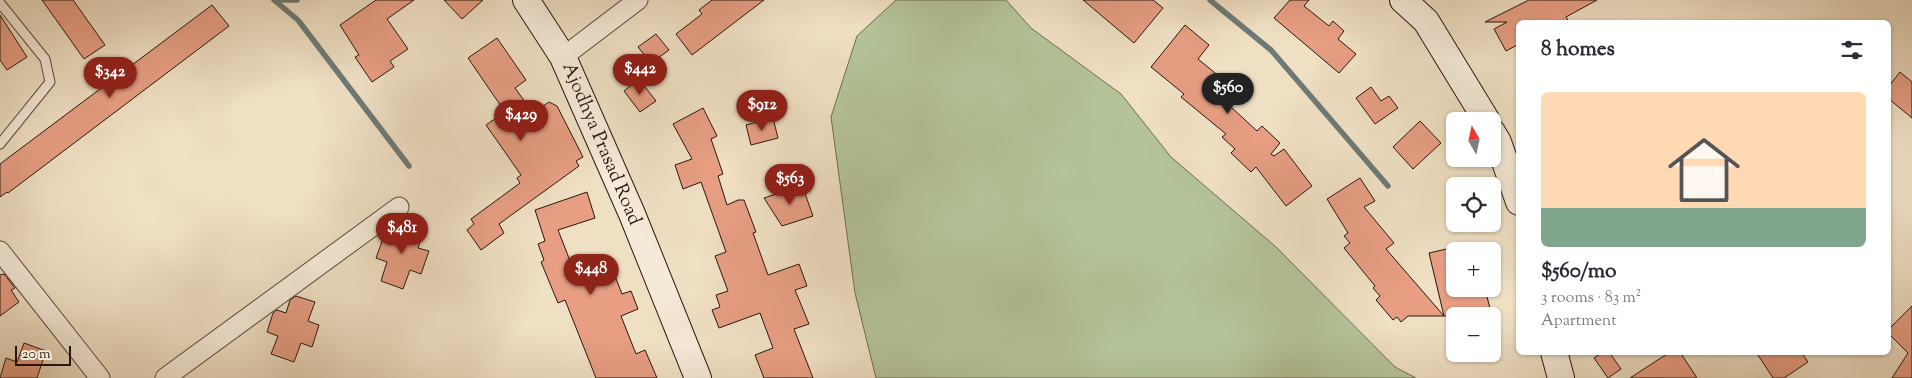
<!DOCTYPE html>
<html lang="en">
<head>
<meta charset="utf-8">
<style>
	:root { --surface:#fff; --page:#f7f7f7; --text:#2b2b33; --muted:#7c7c81; --line:#e1e1e2; --accent:#8f2418 }
	body { margin:0; font-family:"Sorts Mill Goudy",serif; background:var(--page); color:var(--text); height:100vh; display:flex; flex-direction:column; font-size:19px; white-space:nowrap }
	* { box-sizing:border-box; margin:0 }
	p { font-size:16px; color:var(--muted) }
	.icon { flex:none; width:28px; height:28px; fill:none; stroke:currentColor; stroke-width:2; stroke-linecap:round; stroke-linejoin:round }
	.map { position:relative; flex:1; overflow:hidden }
	.drawer { position:absolute; left:1516px; top:20px; width:375px; height:335px; display:flex; flex-direction:column; background:var(--surface); border-radius:8px; box-shadow:0 1px 4px #0004 }
	.drawer>* { flex:none }
	.needle { width:32px; rotate:351deg }
	.tools { position:absolute; left:1446px; top:112px; display:grid; gap:10px }
	.tools a { display:grid; place-items:center; width:55px; height:55px; border-radius:8px; background:var(--surface); box-shadow:0 1px 4px #0004; font-size:25px }
	.scale { position:absolute; left:15px; bottom:12px; width:56px; box-sizing:border-box; padding-left:5px; border:2px solid #29160f; border-top:0; font-size:14px; line-height:18px; white-space:nowrap; color:#29160f; -webkit-text-stroke:4px #f5ead8; paint-order:stroke }
	.price { position:absolute; translate:-50% -42px; padding:0 11px; border-radius:18px; background:var(--accent); color:#fff; font-size:16px; line-height:32px; filter:drop-shadow(0 1px 2px #0008) }
	.price::after { content:''; position:absolute; left:50%; top:30px; width:15px; height:11px; margin-left:-8px; background:inherit; clip-path:polygon(0 0,100% 0,50% 100%) }
	.price.current { background:#222; color:#fff }
	ul { padding:0; list-style:none }
	li { display:grid; align-content:center; gap:10px; height:265px; padding:0 25px }
	li+li { border-top:1px solid var(--line) }
	li span { display:grid; place-items:center; height:155px; border-radius:8px; color:#555 }
	li>.icon { margin-inline-start:auto }
	span .icon { width:90px; height:90px; fill:#fffc; stroke-width:1 }
	li b { font-size:21px }
	h2 { display:flex; justify-content:space-between; align-items:center; height:60px; padding:0 25px; font-size:21px }
	.map>svg:first-child { display:block }
	.green { fill:#b4c398; stroke:#6e6c54 }
	.lines { fill:none; stroke-linecap:round; stroke-linejoin:round }
	.stream { stroke:#6d7a75; stroke-width:5.5 }
	.building { fill:#e79e83; stroke:#29160f }
	.lane-casing { stroke:#5a483c; stroke-width:11 }
	.street-casing { stroke:#5a483c; stroke-width:21 }
	.secondary-casing { stroke:#29160f; stroke-width:28 }
	.lane { stroke:#f5ead8; stroke-width:9 }
	.street { stroke:#f5ead8; stroke-width:19 }
	.secondary { stroke:#f5ead8; stroke-width:26 }
	.labels { text-anchor:middle; dominant-baseline:central; stroke-width:5; stroke-linejoin:round; paint-order:stroke }
	.street-label { font-size:19px; fill:#29160f; stroke:#f5ead8 }
</style>
</head>
<body>
<div class="map">
<svg width="1912" height="378" viewBox="0 0 1912 378">
	<rect width="100%" height="100%" fill="#efdfc3"/>
	<filter id="stains"><feTurbulence type="fractalNoise" baseFrequency=".004" numOctaves="4"/><feColorMatrix values="0 0 0 0 .2 0 0 0 0 .09 0 0 0 0 .02 0 0 0 .5 -.17"/></filter>
	<radialGradient id="worn" r=".72"><stop offset=".6" stop-color="#630" stop-opacity="0"/><stop offset="1" stop-color="#630" stop-opacity=".3"/></radialGradient>
	<path class="green" d="M 896,0 L 1006,0 L 1031,28 L 1121,94 L 1171,157 L 1276,247 L 1395,367 L 1416,378 L 876,378 L 855,293 L 831,117 L 857,36 Z"/>
	<g class="lines">
		<g class="stream">
			<path d="M 274,0 L 298,20 L 409,166"/>
			<path d="M 275,0 L 297,0"/>
			<path d="M 1210,0 L 1271,50 L 1388,186"/>
		</g>
	</g>
	<g class="building">
		<path d="M 42,0 L 73,0 L 105,45 L 84,59 Z"/>
		<path d="M 376,0 L 414,0 L 387,19 L 408,49 L 390,61 L 394,67 L 372,82 L 355,57 L 359,55 L 340,25 Z"/>
		<path d="M 444,0 L 483,0 L 462,19 Z"/>
		<path d="M 712,0 L 764,0 L 692,55 L 676,34 L 702,14 L 699,10 Z"/>
		<path d="M 1083,0 L 1153,0 L 1163,8 L 1134,43 Z"/>
		<path d="M 1290,0 L 1309,0 L 1304,6 L 1329,26 L 1333,21 L 1344,31 L 1338,39 L 1356,54 L 1339,73 L 1274,18 Z"/>
		<path d="M 1529,0 L 1597,0 L 1566,17 L 1569,22 L 1519,22 L 1519,44 L 1506,51 L 1494,29 L 1507,22 L 1485,22 Z"/>
		<path d="M 212,5 L 229,26 L 8,193 L 7,192 L 0,197 L 0,164 Z"/>
		<path d="M 0,15 L 27,57 L 7,70 L 0,60 Z"/>
		<path d="M 1185,25 L 1209,45 L 1198,59 L 1226,82 L 1219,89 L 1235,102 L 1231,107 L 1257,131 L 1262,126 L 1280,143 L 1271,154 L 1274,156 L 1284,149 L 1312,186 L 1286,206 L 1256,167 L 1251,172 L 1231,153 L 1235,149 L 1222,137 L 1226,134 L 1181,97 L 1184,94 L 1151,67 Z"/>
		<path d="M 656,34 L 669,50 L 651,63 L 638,47 Z"/>
		<path d="M 497,38 L 526,80 L 515,88 L 533,113 L 549,102 L 557,106 L 583,157 L 576,161 L 579,166 L 499,224 L 504,233 L 481,250 L 467,230 L 474,224 L 471,219 L 520,183 L 517,178 L 521,175 L 486,125 L 505,112 L 468,58 Z"/>
		<path d="M 1900,72 L 1912,82 L 1912,118 L 1889,99 L 1889,86 Z"/>
		<path d="M 639,79 L 656,101 L 640,112 L 624,91 Z"/>
		<path d="M 1371,87 L 1381,101 L 1389,96 L 1398,108 L 1375,124 L 1356,98 Z"/>
		<path d="M 703,108 L 717,136 L 711,139 L 723,174 L 718,176 L 727,205 L 738,200 L 744,200 L 756,232 L 753,233 L 768,275 L 799,264 L 807,286 L 795,290 L 809,324 L 794,329 L 813,378 L 764,378 L 755,355 L 773,348 L 760,313 L 719,328 L 712,310 L 720,307 L 716,295 L 728,291 L 715,256 L 726,252 L 701,182 L 683,189 L 675,165 L 692,159 L 673,124 Z"/>
		<path d="M 773,118 L 778,138 L 751,145 L 746,125 Z"/>
		<path d="M 1420,121 L 1441,143 L 1413,169 L 1393,147 Z"/>
		<path d="M 1360,178 L 1375,201 L 1364,207 L 1394,243 L 1386,249 L 1444,316 L 1429,253 L 1455,247 L 1455,289 L 1485,289 L 1492,316 L 1408,316 L 1401,322 L 1397,317 L 1393,320 L 1376,300 L 1380,296 L 1373,288 L 1375,286 L 1344,248 L 1350,243 L 1344,236 L 1348,233 L 1327,199 Z"/>
		<path d="M 802,185 L 813,216 L 782,226 L 764,198 Z"/>
		<path d="M 587,192 L 595,218 L 558,230 L 574,271 L 608,258 L 622,294 L 631,291 L 638,309 L 621,316 L 636,354 L 645,350 L 657,378 L 596,378 L 565,300 L 558,303 L 541,262 L 544,260 L 538,244 L 545,241 L 535,210 Z"/>
		<path d="M 401,221 L 424,229 L 418,248 L 429,251 L 421,274 L 410,270 L 403,289 L 381,281 L 387,262 L 376,258 L 384,236 L 395,240 Z"/>
		<path d="M 4,274 L 15,288 L 11,290 L 19,302 L 0,316 L 0,275 Z"/>
		<path d="M 296,296 L 315,302 L 308,321 L 319,325 L 312,347 L 301,343 L 294,362 L 271,354 L 278,336 L 267,332 L 273,313 L 277,310 L 286,313 L 290,300 Z"/>
		<path d="M 1912,306 L 1912,378 L 1892,378 L 1908,353 L 1889,334 L 1889,329 Z"/>
		<path d="M 24,343 L 46,351 L 37,378 L 0,378 L 6,358 L 17,362 Z"/>
		<path d="M 1603,352 L 1609,352 L 1621,369 L 1608,378 L 1594,358 Z"/>
		<path d="M 1670,352 L 1680,352 L 1697,378 L 1630,378 Z"/>
		<path d="M 1756,352 L 1801,352 L 1808,362 L 1784,378 L 1773,378 Z"/>
	</g>
	<g class="lines">
		<defs>
			<path id="lane" d="M 0,3 L 45,59 L 50,82 L 0,144"/>
			<g id="street">
				<path d="M 563,57 L 638,0"/>
				<path d="M 0,251 L 100,378"/>
				<path d="M 165,378 L 399,207"/>
			</g>
			<g id="secondary">
				<path d="M 526,0 L 563,57 L 632,214 L 698,378"/>
				<path d="M 1403,0 L 1426,21 L 1487,121"/>
				<path d="M 1492,132 L 1498,142 L 1519,202"/>
				<path d="M 1554,352 L 1561,378"/>
			</g>
		</defs>
		<use href="#lane" class="lane-casing"/>
		<use href="#street" class="street-casing"/>
		<use href="#secondary" class="secondary-casing"/>
		<use href="#lane" class="lane"/>
		<use href="#street" class="street"/>
		<use href="#secondary" class="secondary"/>
	</g>
	<g class="labels">
		<g class="street-label">
			<text transform="translate(601 144) rotate(67)">Ajodhya Prasad Road</text>
		</g>
	</g>
	<rect width="100%" height="100%" filter="url(#stains)"/>
	<rect width="100%" height="100%" fill="url(#worn)"/>
</svg>
<div class="tools">
<a><svg class="needle" viewBox="-14 -14 28 28"><path d="M0-13l5 13h-10z" fill="#e53935"/><path d="M0 13l5-13h-10z" fill="#7c7c81"/></svg></a>
<a><svg class="icon" aria-label="locate" viewBox="0 0 24 24"><circle cx="12" cy="12" r="6"/><path d="M12 2v4M12 18v4M2 12h4M18 12h4"/></svg></a>
<a>+</a>
<a>−</a>
</div>
<div class="scale">20 m</div>
<b class="price" style="left:640px;top:96px">$442</b>
<b class="price" style="left:110px;top:99px">$342</b>
<b class="price current" style="left:1228px;top:115px">$560</b>
<b class="price" style="left:762px;top:132px">$912</b>
<b class="price" style="left:521px;top:142px">$429</b>
<b class="price" style="left:790px;top:206px">$563</b>
<b class="price" style="left:402px;top:255px">$481</b>
<b class="price" style="left:591px;top:296px">$448</b>
<section class="drawer">
<h2>8 homes<svg class="icon" aria-label="filters" viewBox="0 0 24 24"><path d="M4 7h16M4 17h16"/><circle cx="9" cy="7" r="2"/><circle cx="15" cy="17" r="2"/></svg></h2>
<ul>
<li><span style="background:linear-gradient(#ffd9b3 75%,#7fa58c 0)"><svg class="icon" aria-label="home" viewBox="0 0 24 24"><path d="M3 11l9-7 9 7M6 9v11h12V9"/></svg></span><div><b>$560/mo</b><p>3 rooms · 83 m²</p><p>Apartment</p></div></li>
</ul>
</section>
</div>
</body>
</html>
